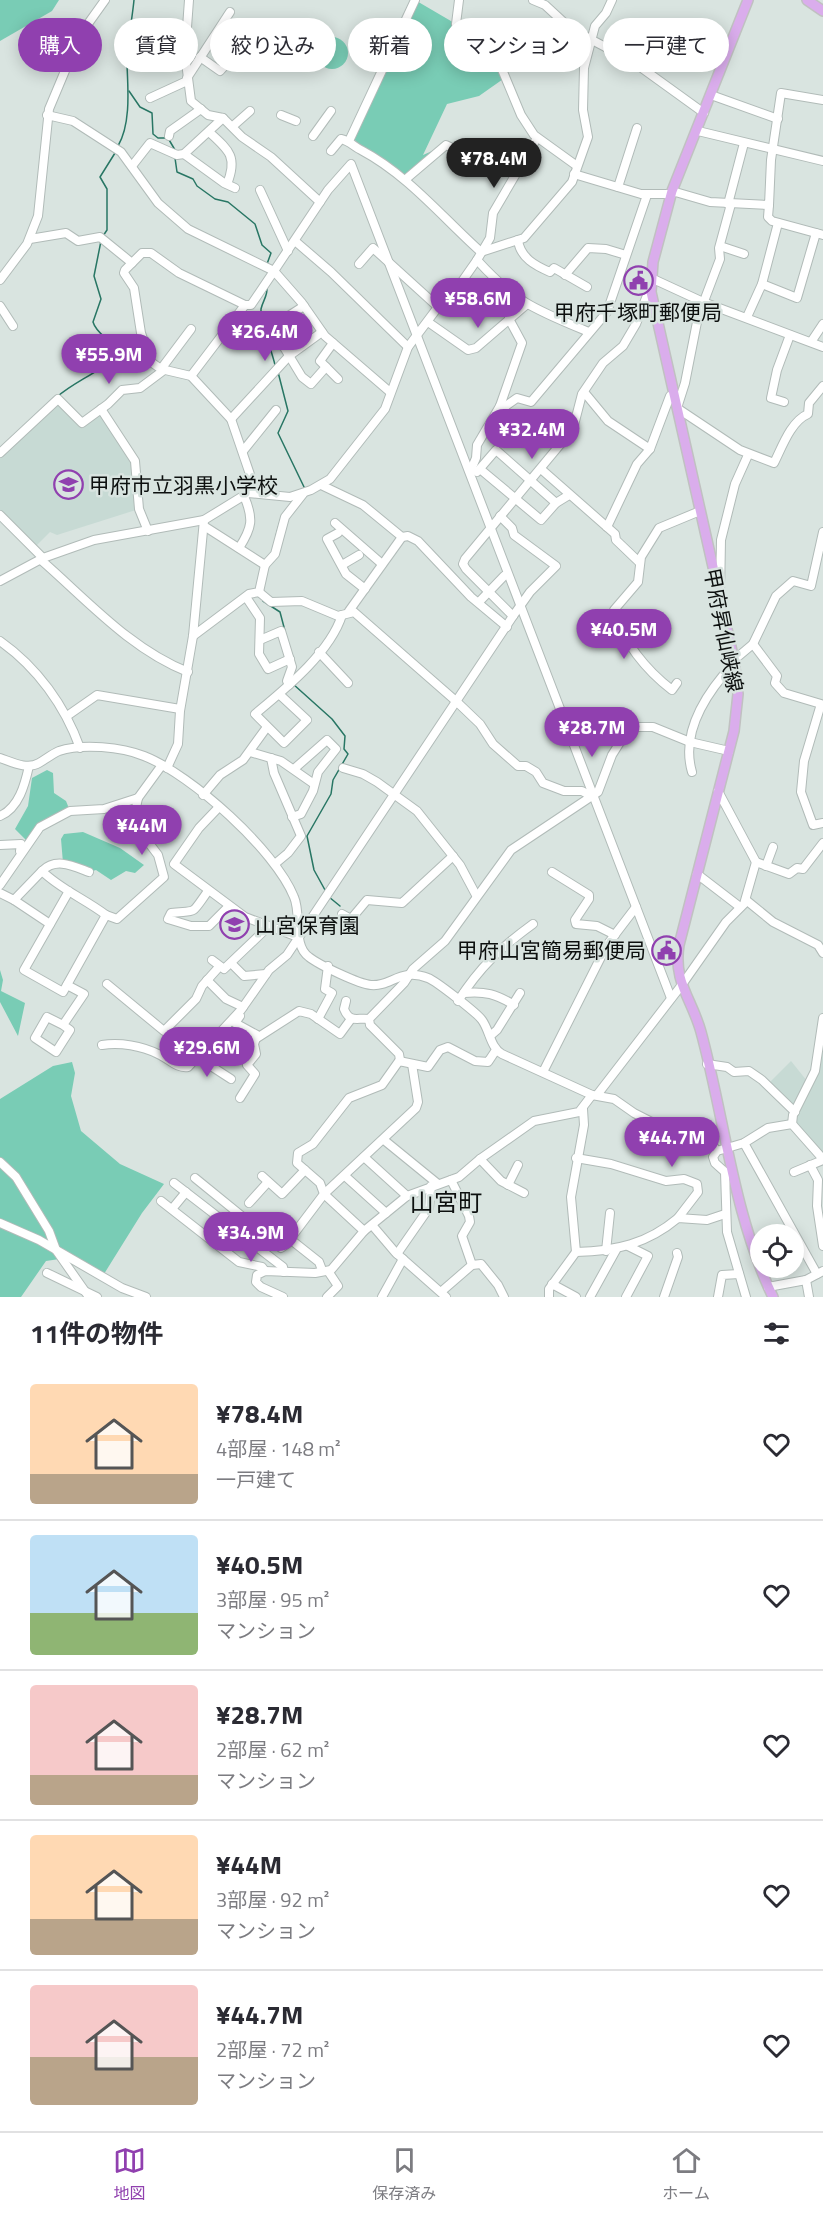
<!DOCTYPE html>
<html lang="ja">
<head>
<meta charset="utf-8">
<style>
	:root { --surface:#fff; --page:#f7f7f7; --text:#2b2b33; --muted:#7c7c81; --line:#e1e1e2; --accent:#9040af }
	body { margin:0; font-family:"Titillium Web","Noto Sans JP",sans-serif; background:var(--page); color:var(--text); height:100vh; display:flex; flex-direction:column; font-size:22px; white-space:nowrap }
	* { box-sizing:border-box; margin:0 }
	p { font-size:20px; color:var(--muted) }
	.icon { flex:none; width:33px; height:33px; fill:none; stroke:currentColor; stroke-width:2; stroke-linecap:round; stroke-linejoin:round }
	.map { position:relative; height:1297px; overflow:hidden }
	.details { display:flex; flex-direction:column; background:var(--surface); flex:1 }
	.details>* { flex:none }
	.hud { position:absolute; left:18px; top:18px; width:788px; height:54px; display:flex; gap:12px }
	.controls { position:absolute; left:750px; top:1224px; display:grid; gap:12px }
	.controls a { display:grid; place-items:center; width:54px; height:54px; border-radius:50%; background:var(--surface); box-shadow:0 3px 15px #0003; font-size:30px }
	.price { position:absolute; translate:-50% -51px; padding:0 14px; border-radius:21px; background:var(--accent); color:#fff; font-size:20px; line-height:39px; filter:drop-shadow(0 2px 3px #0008) }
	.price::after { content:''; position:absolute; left:50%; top:36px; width:18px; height:14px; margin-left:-9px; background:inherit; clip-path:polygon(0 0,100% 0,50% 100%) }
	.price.current { background:#222; color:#fff }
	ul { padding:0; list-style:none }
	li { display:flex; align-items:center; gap:18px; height:150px; padding:0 30px }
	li+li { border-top:2px solid var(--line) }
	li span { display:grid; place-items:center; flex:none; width:168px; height:120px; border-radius:6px; color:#555 }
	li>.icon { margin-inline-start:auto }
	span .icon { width:72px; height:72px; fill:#fffc; stroke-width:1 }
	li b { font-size:26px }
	h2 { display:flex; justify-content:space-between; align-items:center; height:72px; padding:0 30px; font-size:26px }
	.tag { padding:0 21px; border-radius:27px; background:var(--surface); box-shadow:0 3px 15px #0003; font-size:21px; line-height:54px }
	.tag.current { background:var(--accent); color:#fff }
	.menu { display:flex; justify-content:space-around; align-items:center; height:84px; border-top:2px solid var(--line); background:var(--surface); font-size:16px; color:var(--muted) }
	.menu a { display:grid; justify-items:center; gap:3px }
	.menu .current { color:var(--accent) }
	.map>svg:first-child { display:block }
	.built { fill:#c7dad4 }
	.green { fill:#79ccb5 }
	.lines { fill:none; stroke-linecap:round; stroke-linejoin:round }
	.stream { stroke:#287664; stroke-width:1.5 }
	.minor-casing { stroke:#b1bbb8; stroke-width:10 }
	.major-casing { stroke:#c0c1c1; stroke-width:12 }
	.minor { stroke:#fff; stroke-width:8 }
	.major { stroke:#daadec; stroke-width:9 }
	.labels { text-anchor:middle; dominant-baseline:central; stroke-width:5; stroke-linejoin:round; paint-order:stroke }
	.poi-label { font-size:21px; fill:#0d100f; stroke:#d9e4e0; text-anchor:start }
	.street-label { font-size:21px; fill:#0d100f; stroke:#d9e4e0 }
	.quarter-label { font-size:24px; fill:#0d100f; stroke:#d9e4e0 }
</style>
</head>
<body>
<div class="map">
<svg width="823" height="1297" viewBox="0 0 823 1297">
	<rect width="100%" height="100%" fill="#d9e4e0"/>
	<g class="built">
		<path d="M 58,399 L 82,422 L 101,409 L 135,461 L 139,509 L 57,535 L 50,532 L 33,549 L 0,515 L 0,453 Z"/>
		<path d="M 823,1031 L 823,1159 L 792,1124 L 817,1076 Z"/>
		<path d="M 791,1061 L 807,1081 L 793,1108 L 768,1084 Z"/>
	</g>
	<g class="green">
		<path d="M 0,0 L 59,0 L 52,11 L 0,41 Z"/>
		<path d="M 415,0 L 456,24 L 506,77 L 479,96 L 447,104 L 423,155 L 446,145 L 406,179 L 360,150 L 353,136 Z"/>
		<circle cx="332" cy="53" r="16"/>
		<path d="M 47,770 L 53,773 L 54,793 L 66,801 L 70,811 L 40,827 L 28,842 L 15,829 L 28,806 L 32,778 Z"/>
		<path d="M 83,832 L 120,848 L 144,865 L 135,873 L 126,871 L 111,880 L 96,870 L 89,872 L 63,863 L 61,839 L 64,834 Z"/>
		<path d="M 0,970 L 3,980 L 1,991 L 25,1003 L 18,1036 L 0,1002 Z"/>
		<path d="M 72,1062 L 75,1073 L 71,1096 L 81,1131 L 120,1164 L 164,1184 L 142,1213 L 104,1274 L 66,1258 L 46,1261 L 21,1297 L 0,1297 L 0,1099 L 53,1066 Z"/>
	</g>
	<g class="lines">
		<g class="stream">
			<path d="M 129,91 L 140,107 L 152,113 L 153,134 L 158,138 L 168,138 L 175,150"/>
			<path d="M 118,146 C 131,124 128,89 127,65 C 127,44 132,21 134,0"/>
			<path d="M 175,158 L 177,172 L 193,179 L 197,186 L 215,199 L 228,202 L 255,224 L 262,245 L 271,253 L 267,264"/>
			<path d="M 103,236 L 107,230 L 107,189 L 100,177 L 115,153"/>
			<path d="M 267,286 C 268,296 263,300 261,309 C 260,322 272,351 275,365"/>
			<path d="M 278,372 L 288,411 L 278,433 L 305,489"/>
			<path d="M 57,397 C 76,380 101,373 117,353 C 115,341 97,336 93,322 L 101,299 L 94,276 L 101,241"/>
			<path d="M 276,536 L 281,518"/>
			<path d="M 263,601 L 280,612 L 285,631"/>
			<path d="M 293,684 L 332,719 L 345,736 L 344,749 L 348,754 L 333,780 L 331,794 L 307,836 L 314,870 L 325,890"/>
			<path d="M 329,897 L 340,906"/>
		</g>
		<defs>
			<g id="minor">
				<path d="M 189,0 L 185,55 L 191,101 L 208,115 L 223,118 L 242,137 L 271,157 L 320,202"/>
				<path d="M 459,0 L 456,24 L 458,30 L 501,67 L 521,115 L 534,135 L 577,166"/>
				<path d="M 533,0 L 545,5 L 571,29 L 632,61 L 704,113"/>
				<path d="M 200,57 L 220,71 L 229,61"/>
				<path d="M 187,78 L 230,12"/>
				<path d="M 711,95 L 778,119"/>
				<path d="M 150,98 L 187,81"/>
				<path d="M 47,115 L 73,121 L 121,152 L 158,203 L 188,229 L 274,271 L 328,190 L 351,164 L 671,998"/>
				<path d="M 281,115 L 296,121"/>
				<path d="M 233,126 L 250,111"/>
				<path d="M 698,131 L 823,161"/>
				<path d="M 209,132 C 229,150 238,157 227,184"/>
				<path d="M 169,136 L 170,131 L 201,109"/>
				<path d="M 313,136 L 331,111"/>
				<path d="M 349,141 L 415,0"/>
				<path d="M 331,151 L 341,139 C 350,141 353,146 361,150 C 408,175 442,217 481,252"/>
				<path d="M 184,154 L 224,183 L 235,188"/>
				<path d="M 132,166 L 150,143 L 177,155 L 184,154 L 223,118"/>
				<path d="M 574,174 L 641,194 L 672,194"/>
				<path d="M 406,179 L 446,145 L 482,162"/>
				<path d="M 618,187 L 637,128"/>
				<path d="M 260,190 L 288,251"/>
				<path d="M 672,191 L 710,202 L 769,205 L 771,160 L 781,93 L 823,100"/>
				<path d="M 728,204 L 744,143"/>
				<path d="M 731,204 L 719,248 L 720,259 L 698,317 L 685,383 L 677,408 L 740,450 L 774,463 C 782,447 791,421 808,414 L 809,403 L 823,386"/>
				<path d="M 769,205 L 768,217 L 772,221 L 823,235"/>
				<path d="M 30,239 L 66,233 L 78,241 L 100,237 L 132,263"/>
				<path d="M 518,240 C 520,258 536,266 550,272 L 554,268 L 587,287"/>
				<path d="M 295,241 L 331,272 L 408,347"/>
				<path d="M 720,246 L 744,254"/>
				<path d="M 481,252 L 524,238 L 572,182 L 588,137 L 583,110 L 584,68 L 595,26 L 606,13 L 612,0"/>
				<path d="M 477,260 C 516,303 536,310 589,332"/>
				<path d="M 359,264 L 373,248 L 438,307"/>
				<path d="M 565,275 L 588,248 L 606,249 L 626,255"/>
				<path d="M 651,278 L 703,302 L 823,347"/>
				<path d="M 0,280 L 27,244 L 38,216 L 49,109 L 80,35 L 105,0"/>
				<path d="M 762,284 L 797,298 L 816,233"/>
				<path d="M 245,305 L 179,273 L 151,253 L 142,253 L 125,270 L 124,273 L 134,288 L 141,333 L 151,362 L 161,369 L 191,376 L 231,419 L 256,492"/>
				<path d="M 0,306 L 13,326"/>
				<path d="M 304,306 L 279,322 L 283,332 L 279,339 L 302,377 L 311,384 L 326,367"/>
				<path d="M 747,317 L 762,284 L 778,223"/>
				<path d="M 428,322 L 468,350 L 476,348 L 526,305"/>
				<path d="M 811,342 L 823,324"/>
				<path d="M 333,343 L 320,361 L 338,379"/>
				<path d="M 161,369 L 191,329"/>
				<path d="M 191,376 L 245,305 L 251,305 L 274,271 L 302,303 L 325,336 L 390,392"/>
				<path d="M 584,392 L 608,421 L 650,449"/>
				<path d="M 784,402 L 771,398 L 777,370 L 790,335"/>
				<path d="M 500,406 L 503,408 L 517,398 L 531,402 L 607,312 L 647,195"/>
				<path d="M 101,409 L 135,461 L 139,509 L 148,531"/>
				<path d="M 231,419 L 289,356 L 322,332"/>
				<path d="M 243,451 L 276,410"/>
				<path d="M 0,453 L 58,399 L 82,423 L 108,404 L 122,390 L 140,388 L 164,370"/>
				<path d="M 480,469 L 541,520 L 556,503 L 569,495"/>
				<path d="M 541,469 L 615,534 L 616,540 L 639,562"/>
				<path d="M 470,472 L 476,458 L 477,445 L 500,406 L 522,343 L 509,319"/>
				<path d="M 477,472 L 496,450 L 556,503"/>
				<path d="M 321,485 L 363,505 L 402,537 L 408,536 L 418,541 L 471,597 L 507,627"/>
				<path d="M 0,515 L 43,558"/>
				<path d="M 335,523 L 382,564"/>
				<path d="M 204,526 L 265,565 L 275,554 L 285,517 L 303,494"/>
				<path d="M 607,527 L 637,464 L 650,449 L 670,396 L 674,395"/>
				<path d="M 338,533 L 327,539 L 346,574 L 365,589"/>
				<path d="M 239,548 C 252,528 254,519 244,496"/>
				<path d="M 41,560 C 87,600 130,649 188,672"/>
				<path d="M 342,565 L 359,555"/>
				<path d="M 0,581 L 43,558 L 94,540 L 204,520 L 248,493 L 290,497 L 311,490 L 330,479 L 385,409 L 408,347 L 438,307 L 456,290 L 477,260 L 490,238 L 493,213 L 537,138"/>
				<path d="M 259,592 L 271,602 L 302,601 L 338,616 L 354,612 L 457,702 L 480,724 L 493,744 L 518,766 L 526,766 L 536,772 L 543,783 L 564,791 L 582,791 L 591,796"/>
				<path d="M 720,595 L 721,540 L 735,484 L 748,455"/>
				<path d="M 246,597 L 260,618 L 259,654 L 268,669 L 290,659"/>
				<path d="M 479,602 L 504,576"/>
				<path d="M 349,611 L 402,537"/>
				<path d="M 513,616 L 466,569 L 463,564 L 465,559 L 573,429 L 582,394 L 603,363 L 623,346 L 636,324 L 651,285"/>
				<path d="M 193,636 L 249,594 L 259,592 L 265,565"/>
				<path d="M 260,640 L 281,631 L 292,667 L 287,681 L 289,685"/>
				<path d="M 0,641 C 37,667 65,706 80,748"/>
				<path d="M 753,644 L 777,676 L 775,683 L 784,693 L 821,704 L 804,761 L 801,792 L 813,825 L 823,823"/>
				<path d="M 319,652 L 348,683"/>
				<path d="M 734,660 L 753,644 L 776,596 L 793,581 L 811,586 L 823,532"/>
				<path d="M 677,683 L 672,690 C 646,670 623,642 614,610 L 638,582 L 641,557 L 659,528 L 700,511"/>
				<path d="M 279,694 L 307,720 L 284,743 L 255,714 C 285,689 330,653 342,615"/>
				<path d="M 67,716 L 97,695 L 180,709"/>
				<path d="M 250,752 L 281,761 L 314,784"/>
				<path d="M 0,758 C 12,762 27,770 39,763 C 46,759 52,754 59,751 C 82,743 122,747 144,756 C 192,775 275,850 294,897 C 302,915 292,945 309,957 C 319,965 359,984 371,985 C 391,987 401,967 428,978 C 436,981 477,1013 482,1020 C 490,1031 490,1047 502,1054 L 592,1095 L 614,1099 L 634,1113 L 685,1139 L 709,1140 L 717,1151"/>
				<path d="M 271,758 L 274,773 L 301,836 L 288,853 L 276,863"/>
				<path d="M 167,768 L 178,744 L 180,711 L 193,636 L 204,520"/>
				<path d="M 343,768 L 363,774 L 377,782 L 417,811 L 460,865 L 476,895"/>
				<path d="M 692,772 C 680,731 707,692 734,663"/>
				<path d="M 718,791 L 756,862 L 789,874 L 797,868 L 803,869 L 823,843"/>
				<path d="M 203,795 L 220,775 L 243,760 L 267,727"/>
				<path d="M 219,807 L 199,828 L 174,864 L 245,917 L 298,937"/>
				<path d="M 0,816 C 19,808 25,784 29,766"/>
				<path d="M 292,817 L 301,814 L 313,791 L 318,772 L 336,749 L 327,740 L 294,769"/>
				<path d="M 0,845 L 21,844 L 20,851"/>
				<path d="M 766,866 L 773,847"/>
				<path d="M 42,871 C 56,857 73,866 89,872"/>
				<path d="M 552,872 L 589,895 L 589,899 L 575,920 L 576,924 L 597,926 L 615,935"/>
				<path d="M 697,874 L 740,907"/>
				<path d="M 0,885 L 40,827 L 70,811 L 104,809 L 138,798 L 162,765"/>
				<path d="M 208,891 C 190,916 198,910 171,913 L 168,919 L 191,926 L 209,926 L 229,906"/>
				<path d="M 0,893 L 14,900 L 42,871 C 60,889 85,899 106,915 L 63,992 L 24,970 L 69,891"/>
				<path d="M 14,900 L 50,924"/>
				<path d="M 746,900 L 773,922 L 818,945 L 823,953"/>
				<path d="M 342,914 L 351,919 L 367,900 L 402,903 L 453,856"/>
				<path d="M 106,915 L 117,919 L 164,877 L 158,855 L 133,822 L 138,798"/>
				<path d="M 212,960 L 224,969 L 268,927"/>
				<path d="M 231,963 L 244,976 L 266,974"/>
				<path d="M 207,980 L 226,999 L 243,1007"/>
				<path d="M 107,984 L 164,1031 L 196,999 L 202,986 L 219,967"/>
				<path d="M 464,993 C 485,991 496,994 514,1005"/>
				<path d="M 346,1001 L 344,1009 C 350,1024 358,1017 369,1019"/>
				<path d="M 458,1001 C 480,967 500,948 533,924"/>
				<path d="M 240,1016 L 235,1023 L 257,1035 L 254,1044 L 256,1054 L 247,1065 L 255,1074 L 240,1098"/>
				<path d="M 318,1019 L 332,993 L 325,989 L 328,966"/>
				<path d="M 63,1025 L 70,1030 L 56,1052 L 35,1038 L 47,1017 L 63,1025 L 84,994 L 67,985"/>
				<path d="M 490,1036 L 497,1030 L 520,993"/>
				<path d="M 257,1038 L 299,1011 L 311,1014 L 340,1034 L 351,1019"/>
				<path d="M 102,1045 C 120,1042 142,1046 158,1054 C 168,1058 177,1069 188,1067 L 241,1010 L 269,970 L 287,955 L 513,616 L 530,592 L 556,566 L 514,535 L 512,528 L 500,516"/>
				<path d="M 197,1057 L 231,1079"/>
				<path d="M 400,1060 L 399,1054 L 370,1025 L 369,1019 L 404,983 L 413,969 L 445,941 L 511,850 L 598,792 L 612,755 L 627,731 L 637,727 L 653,727 L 690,742 L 729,751"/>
				<path d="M 707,1064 L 727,1067 L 734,1072 L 749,1071 L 762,1080 L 795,1112"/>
				<path d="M 543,1072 L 607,945 L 636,907"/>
				<path d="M 597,1095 L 681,986 L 726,922 L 744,904 L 756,862"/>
				<path d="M 792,1124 L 793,1115 L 815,1071 L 823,1018"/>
				<path d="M 384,1140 L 438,1184"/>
				<path d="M 744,1143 L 817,1274"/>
				<path d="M 364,1157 L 407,1196"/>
				<path d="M 576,1158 L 611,1164 L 666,1181 L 684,1179 L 697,1184 L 698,1192 L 678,1218"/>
				<path d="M 480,1159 L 501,1181 L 524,1193"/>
				<path d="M 0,1162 L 16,1177 L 49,1231 L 56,1250 L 89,1297"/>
				<path d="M 810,1165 L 818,1180 L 817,1206 L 823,1246"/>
				<path d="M 794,1172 L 823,1160"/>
				<path d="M 262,1176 L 282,1194 L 305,1170"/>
				<path d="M 345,1176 L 386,1213"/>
				<path d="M 195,1178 L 281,1248 L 291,1241"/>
				<path d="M 451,1180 L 469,1216 L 470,1222 L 462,1236 L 472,1265"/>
				<path d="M 174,1183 L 283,1267 L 284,1272"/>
				<path d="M 508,1185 L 518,1165"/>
				<path d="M 161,1201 L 239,1262 L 262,1267 L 265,1271"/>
				<path d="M 249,1203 L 268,1182"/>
				<path d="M 172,1209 L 186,1192"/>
				<path d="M 0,1223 L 39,1240 L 122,1288 L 146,1297"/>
				<path d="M 372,1225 L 395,1252 L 446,1297"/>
				<path d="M 364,1231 L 324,1194 L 416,1108 L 418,1102 L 412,1064"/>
				<path d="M 606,1251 L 610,1213"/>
				<path d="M 576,1252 L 571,1197 L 584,1125 L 583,1109"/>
				<path d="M 397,1254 L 429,1208 L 431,1186"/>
				<path d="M 322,1270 L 319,1262 L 290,1239 L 324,1194 L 320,1183 L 297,1163 L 298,1153 L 313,1144 L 349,1098 L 382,1085 L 399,1061 L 428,1067 L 440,1050 L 448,1047 L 475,1061 L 488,1062 L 496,1050"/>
				<path d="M 47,1273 L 97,1297"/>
				<path d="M 806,1280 L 809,1297"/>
				<path d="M 552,1284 L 576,1297"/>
				<path d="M 768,1287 L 806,1280 L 823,1271"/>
				<path d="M 442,1291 L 472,1265 L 481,1264 L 498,1285 L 504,1297"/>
				<path d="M 283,1297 L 261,1287 L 256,1282 L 257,1275 L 265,1271 L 315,1273 L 331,1270 L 364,1231 L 407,1196 L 459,1177 L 480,1159 L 534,1121 L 579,1112 L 592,1095"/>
				<path d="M 327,1297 L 338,1286 L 328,1271"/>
				<path d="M 382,1297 L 403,1259"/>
				<path d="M 549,1297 L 549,1289 L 576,1252 C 616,1251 647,1244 678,1218 L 707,1220 L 725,1214"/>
				<path d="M 590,1297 L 616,1250"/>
				<path d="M 626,1297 L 648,1256 L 628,1246"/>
				<path d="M 664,1297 L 678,1257 L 677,1253"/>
				<path d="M 718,1297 L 722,1275 L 739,1274"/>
				<path d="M 746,1297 L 727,1232 L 725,1172 L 715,1163 L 713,1157 L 717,1151 L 744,1143 L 768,1128 L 792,1124 L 823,1159"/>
			</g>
			<g id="major">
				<path d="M 748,0 L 672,191 L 653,262 L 651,292 L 734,660 L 738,694 L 734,731 L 679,945 C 673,982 692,999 701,1032 C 725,1120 733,1214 773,1297"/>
				<path d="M 807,0 L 823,11"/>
			</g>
		</defs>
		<use href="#minor" class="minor-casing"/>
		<use href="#major" class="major-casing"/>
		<use href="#minor" class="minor"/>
		<use href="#major" class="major"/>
	</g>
	<defs>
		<symbol id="civic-ring" viewBox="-11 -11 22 22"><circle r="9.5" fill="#d9e4e0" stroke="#9040af" stroke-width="1.5"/><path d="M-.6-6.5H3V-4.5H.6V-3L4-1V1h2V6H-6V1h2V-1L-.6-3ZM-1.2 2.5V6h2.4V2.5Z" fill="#9040af"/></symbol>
		<symbol id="school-ring" viewBox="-11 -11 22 22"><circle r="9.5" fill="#d9e4e0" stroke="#9040af" stroke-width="1.5"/><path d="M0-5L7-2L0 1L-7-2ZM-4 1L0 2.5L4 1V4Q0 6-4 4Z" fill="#9040af"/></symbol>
	</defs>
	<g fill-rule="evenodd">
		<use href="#civic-ring" x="622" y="264" width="33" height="33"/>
		<use href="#school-ring" x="52" y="468" width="33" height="33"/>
		<use href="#school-ring" x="218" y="908" width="33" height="33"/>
		<use href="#civic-ring" x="650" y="934" width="33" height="33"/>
	</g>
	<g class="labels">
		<g class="poi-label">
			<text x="638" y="312" text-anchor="middle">甲府千塚町郵便局</text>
			<text x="89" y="485">甲府市立羽黒小学校</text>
			<text x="255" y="925">山宮保育園</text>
			<text x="646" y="950" text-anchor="end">甲府山宮簡易郵便局</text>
		</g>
		<g class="street-label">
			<text transform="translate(724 630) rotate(79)">甲府昇仙峡線</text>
		</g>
		<g class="quarter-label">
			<text x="446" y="1202">山宮町</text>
		</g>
	</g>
</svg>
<div class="controls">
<a><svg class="icon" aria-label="locate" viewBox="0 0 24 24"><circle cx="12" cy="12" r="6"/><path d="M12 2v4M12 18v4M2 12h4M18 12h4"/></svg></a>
</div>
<b class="price current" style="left:494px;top:189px">¥78.4M</b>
<b class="price" style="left:478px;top:329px">¥58.6M</b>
<b class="price" style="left:265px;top:362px">¥26.4M</b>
<b class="price" style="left:109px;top:385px">¥55.9M</b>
<b class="price" style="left:532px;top:460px">¥32.4M</b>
<b class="price" style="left:624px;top:660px">¥40.5M</b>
<b class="price" style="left:592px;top:758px">¥28.7M</b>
<b class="price" style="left:142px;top:856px">¥44M</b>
<b class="price" style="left:207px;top:1078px">¥29.6M</b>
<b class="price" style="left:672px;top:1168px">¥44.7M</b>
<b class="price" style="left:251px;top:1263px">¥34.9M</b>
<div class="hud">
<a class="tag current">購入</a>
<a class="tag">賃貸</a>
<a class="tag">絞り込み</a>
<a class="tag">新着</a>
<a class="tag">マンション</a>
<a class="tag">一戸建て</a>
</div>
</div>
<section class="details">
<h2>11件の物件<svg class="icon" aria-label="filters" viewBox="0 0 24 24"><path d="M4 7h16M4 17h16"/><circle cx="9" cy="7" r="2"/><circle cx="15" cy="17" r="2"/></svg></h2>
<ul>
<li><span style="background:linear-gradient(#ffd9b3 75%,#b9a48a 0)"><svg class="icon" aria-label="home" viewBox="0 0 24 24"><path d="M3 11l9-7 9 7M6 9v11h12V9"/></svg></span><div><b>¥78.4M</b><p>4部屋 · 148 m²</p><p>一戸建て</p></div><svg class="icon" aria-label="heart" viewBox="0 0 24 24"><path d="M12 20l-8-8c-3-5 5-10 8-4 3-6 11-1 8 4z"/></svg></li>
<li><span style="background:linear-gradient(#bfe0f5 65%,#8fb573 0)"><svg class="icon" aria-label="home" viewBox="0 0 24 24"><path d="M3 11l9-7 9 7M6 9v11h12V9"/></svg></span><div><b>¥40.5M</b><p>3部屋 · 95 m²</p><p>マンション</p></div><svg class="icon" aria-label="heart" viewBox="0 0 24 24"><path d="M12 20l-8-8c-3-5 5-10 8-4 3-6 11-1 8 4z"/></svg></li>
<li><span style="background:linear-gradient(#f6c9c9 75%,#b9a48a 0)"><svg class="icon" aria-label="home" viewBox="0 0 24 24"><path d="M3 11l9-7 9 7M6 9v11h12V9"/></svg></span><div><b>¥28.7M</b><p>2部屋 · 62 m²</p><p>マンション</p></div><svg class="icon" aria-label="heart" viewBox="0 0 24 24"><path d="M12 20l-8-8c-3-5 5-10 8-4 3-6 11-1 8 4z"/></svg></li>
<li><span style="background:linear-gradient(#ffd9b3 70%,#b9a48a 0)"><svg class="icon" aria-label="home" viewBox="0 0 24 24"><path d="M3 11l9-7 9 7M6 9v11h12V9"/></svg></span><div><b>¥44M</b><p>3部屋 · 92 m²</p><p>マンション</p></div><svg class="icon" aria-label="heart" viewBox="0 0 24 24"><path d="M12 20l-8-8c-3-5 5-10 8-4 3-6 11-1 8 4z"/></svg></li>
<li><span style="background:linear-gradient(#f6c9c9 60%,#b9a48a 0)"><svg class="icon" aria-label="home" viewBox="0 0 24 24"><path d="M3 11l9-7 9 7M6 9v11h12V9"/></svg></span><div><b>¥44.7M</b><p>2部屋 · 72 m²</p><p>マンション</p></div><svg class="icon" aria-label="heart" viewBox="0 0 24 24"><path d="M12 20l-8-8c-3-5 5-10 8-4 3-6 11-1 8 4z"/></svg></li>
</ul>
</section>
<nav class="menu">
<a class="current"><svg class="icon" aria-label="map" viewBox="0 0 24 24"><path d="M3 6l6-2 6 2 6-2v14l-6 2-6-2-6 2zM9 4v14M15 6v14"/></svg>地図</a>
<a><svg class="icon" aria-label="saved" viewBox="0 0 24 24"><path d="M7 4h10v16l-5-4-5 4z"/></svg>保存済み</a>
<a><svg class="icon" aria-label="home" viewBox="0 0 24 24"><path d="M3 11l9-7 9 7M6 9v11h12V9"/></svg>ホーム</a>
</nav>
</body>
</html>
